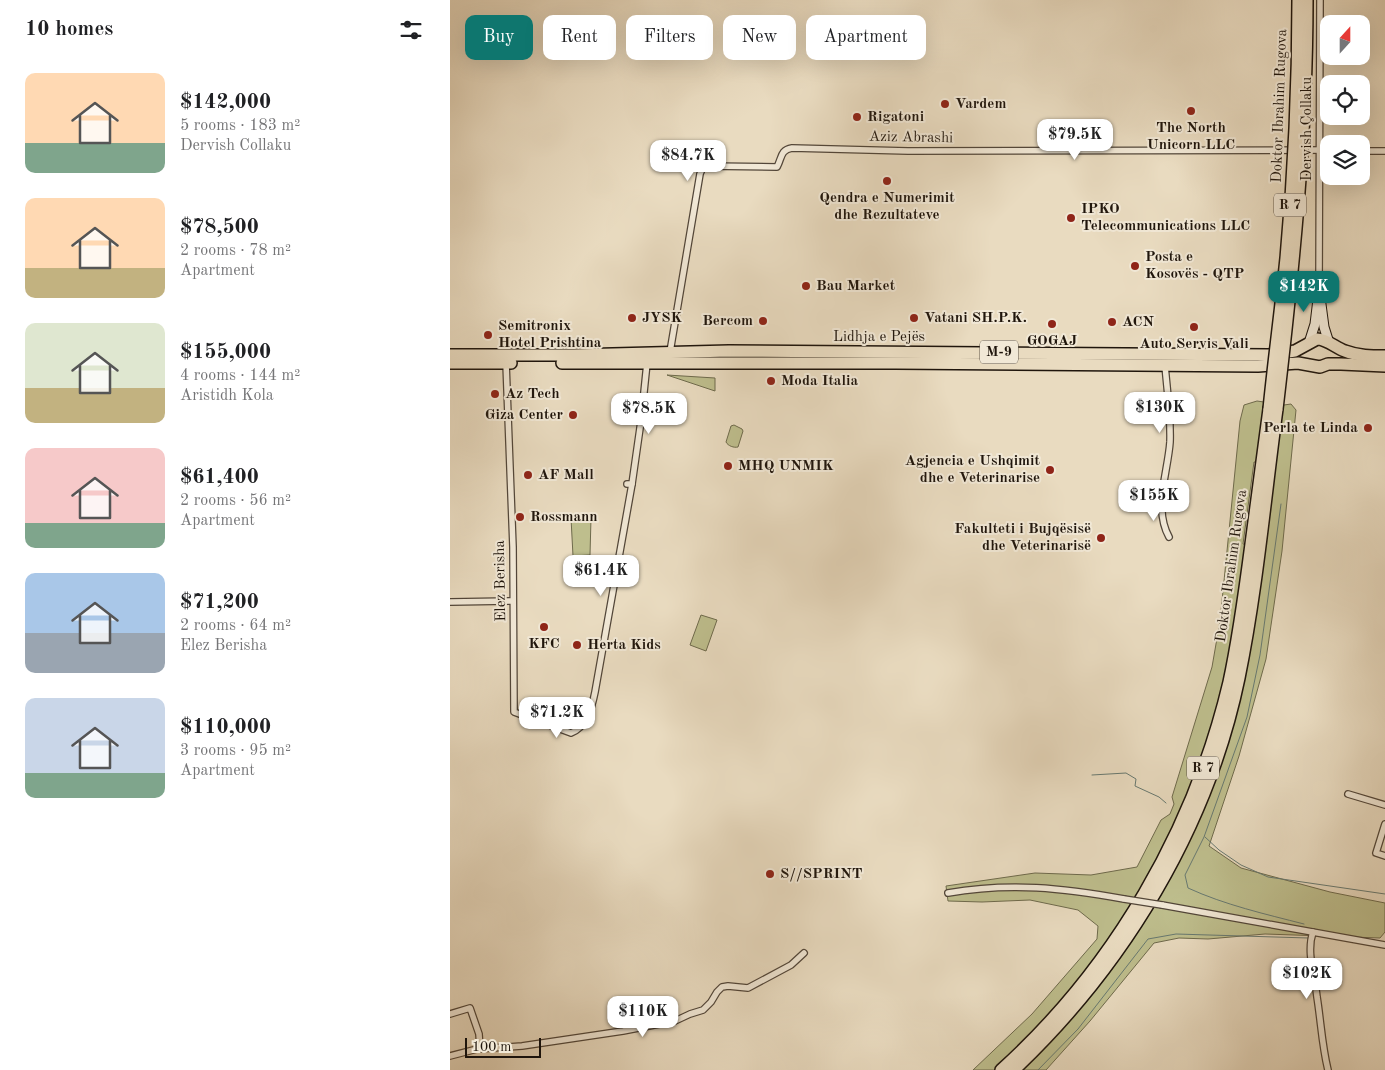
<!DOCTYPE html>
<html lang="en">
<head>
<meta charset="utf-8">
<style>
	:root { --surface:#fff; --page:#f6f6f6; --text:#202124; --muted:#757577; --accent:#0f766e }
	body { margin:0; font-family:"Old Standard TT",serif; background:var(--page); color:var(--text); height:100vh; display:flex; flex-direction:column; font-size:19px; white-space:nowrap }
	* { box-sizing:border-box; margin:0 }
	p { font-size:16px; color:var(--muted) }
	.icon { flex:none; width:28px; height:28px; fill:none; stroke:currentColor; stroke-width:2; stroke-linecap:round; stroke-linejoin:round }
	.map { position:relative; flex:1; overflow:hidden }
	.side { display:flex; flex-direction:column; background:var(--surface); width:450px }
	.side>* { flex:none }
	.banner { position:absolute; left:15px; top:15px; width:475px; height:45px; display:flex; gap:10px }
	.needle { width:32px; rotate:21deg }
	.tools { position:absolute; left:870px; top:15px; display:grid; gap:10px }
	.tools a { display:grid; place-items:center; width:50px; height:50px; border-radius:10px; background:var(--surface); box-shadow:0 5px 20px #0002; font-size:25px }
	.scale { position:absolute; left:15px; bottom:12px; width:76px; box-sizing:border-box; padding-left:5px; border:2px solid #1f150c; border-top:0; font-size:14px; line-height:18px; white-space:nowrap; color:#1f150c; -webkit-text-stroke:4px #f1e8d6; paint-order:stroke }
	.price { position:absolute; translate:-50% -42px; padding:0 11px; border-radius:10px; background:#fff; color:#222; font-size:16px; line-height:32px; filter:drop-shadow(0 1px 2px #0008) }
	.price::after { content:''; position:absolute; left:50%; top:30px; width:15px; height:11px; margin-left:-8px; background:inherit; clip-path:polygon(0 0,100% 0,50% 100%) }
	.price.active { background:var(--accent); color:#fff }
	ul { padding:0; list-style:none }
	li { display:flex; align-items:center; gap:15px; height:125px; padding:0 25px }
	li span { display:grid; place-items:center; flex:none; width:140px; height:100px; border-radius:10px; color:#555 }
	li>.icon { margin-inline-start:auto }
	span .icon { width:60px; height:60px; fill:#fffc; stroke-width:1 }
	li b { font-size:21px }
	h2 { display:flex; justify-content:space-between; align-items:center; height:60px; padding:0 25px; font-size:21px }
	.pill { padding:0 18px; border-radius:10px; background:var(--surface); box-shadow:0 5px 20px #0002; font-size:18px; line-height:45px }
	.pill.active { background:var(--accent); color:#fff }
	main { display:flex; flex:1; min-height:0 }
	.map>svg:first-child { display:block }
	.green { fill:#bebe8d; stroke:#6e6a4c; fill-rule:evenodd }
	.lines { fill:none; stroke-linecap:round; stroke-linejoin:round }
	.stream { stroke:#677971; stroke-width:1 }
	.street-casing { stroke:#524639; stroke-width:8 }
	.secondary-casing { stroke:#1f150c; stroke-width:11 }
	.highway-casing { stroke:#1f150c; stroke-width:14 }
	.street { stroke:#f1e8d6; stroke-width:5.5 }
	.secondary { stroke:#f1e8d6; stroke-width:9 }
	.highway { stroke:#e9dbc0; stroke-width:11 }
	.street-bridge-casing { stroke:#524639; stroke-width:8; stroke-linecap:butt }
	.highway-bridge-casing { stroke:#1f150c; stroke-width:14; stroke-linecap:butt }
	.street-bridge { stroke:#f1e8d6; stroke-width:5.5 }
	.highway-bridge { stroke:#e9dbc0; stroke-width:11 }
	.poi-dot { fill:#8f2418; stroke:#f1e8d6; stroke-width:2 }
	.labels { text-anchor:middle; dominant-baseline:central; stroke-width:4; stroke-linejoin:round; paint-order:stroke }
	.shield { fill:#f1e8d6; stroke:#5e5449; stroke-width:1 }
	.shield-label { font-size:14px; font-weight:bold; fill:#1f150c }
	.poi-label { font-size:15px; font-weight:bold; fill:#1f150c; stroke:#f1e8d6; text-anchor:start }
	.street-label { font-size:15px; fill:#1f150c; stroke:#f1e8d6 }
</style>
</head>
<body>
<main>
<section class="side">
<h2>10 homes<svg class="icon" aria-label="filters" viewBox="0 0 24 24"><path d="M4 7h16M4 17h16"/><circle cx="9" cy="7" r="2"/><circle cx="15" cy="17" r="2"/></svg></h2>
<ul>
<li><span style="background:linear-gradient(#ffd9b3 70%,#7fa58c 0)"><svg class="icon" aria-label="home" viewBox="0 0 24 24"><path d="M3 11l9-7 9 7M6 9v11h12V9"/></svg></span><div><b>$142,000</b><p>5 rooms · 183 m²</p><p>Dervish Collaku</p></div></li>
<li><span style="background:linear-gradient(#ffd9b3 70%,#c2b280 0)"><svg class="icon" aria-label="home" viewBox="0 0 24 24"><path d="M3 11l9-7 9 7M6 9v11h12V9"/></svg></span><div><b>$78,500</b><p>2 rooms · 78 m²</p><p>Apartment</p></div></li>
<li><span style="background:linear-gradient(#dfe7d0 65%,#c2b280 0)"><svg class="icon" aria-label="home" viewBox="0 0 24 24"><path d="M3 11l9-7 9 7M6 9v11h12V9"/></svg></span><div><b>$155,000</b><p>4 rooms · 144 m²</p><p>Aristidh Kola</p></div></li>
<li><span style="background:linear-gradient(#f6c9c9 75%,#7fa58c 0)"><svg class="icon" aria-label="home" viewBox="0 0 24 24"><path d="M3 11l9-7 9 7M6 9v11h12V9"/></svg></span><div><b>$61,400</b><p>2 rooms · 56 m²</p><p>Apartment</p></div></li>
<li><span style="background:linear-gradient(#a9c7e8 60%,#9aa5b1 0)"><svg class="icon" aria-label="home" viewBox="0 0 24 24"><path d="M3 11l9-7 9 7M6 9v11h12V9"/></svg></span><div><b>$71,200</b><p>2 rooms · 64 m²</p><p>Elez Berisha</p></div></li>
<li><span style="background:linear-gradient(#c9d6e8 75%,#7fa58c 0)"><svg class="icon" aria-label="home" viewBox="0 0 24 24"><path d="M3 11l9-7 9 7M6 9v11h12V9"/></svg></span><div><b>$110,000</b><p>3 rooms · 95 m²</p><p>Apartment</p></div></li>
</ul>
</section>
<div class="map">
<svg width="935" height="1070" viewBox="0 0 935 1070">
	<rect width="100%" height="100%" fill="#e9dbc0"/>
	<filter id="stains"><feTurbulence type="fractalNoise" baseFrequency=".004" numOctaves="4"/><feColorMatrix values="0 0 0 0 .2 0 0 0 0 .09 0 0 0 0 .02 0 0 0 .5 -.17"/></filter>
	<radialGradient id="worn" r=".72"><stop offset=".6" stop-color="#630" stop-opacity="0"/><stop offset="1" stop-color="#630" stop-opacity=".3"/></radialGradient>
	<g class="green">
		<path d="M 217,375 L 265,378 L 265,391 Z"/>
		<path d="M 807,401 L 834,405 L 841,404 L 846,410 L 832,551 L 816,659 L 789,756 L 759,846 L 791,868 L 880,892 L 935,903 L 935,932 L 930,938 L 815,934 L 758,939 L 729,938 L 704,943 L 640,1021 L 596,1070 L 523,1070 L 582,1014 L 647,939 L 648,926 L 628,910 L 580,900 L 532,902 L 498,901 L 496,886 L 585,873 L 641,875 L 687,867 L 711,820 L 720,814 L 724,804 L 722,797 L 762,667 L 770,621 L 790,421 L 794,405 ZM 804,462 L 824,464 L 814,548 L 793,544 Z"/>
		<path d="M 284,425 L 292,429 L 293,431 L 288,447 C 284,448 278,446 276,442 L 281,426 Z"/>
		<path d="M 121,518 L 141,518 L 140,555 L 123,556 Z"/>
		<path d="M 251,615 L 267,620 L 256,651 L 240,645 Z"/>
	</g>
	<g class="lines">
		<g class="stream">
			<path d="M 831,504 L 810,655 L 797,717 L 754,837 L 735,875 L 738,888 C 775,905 815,914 854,924"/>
			<path d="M 642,775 L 676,773 L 686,779 L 685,786 L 709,797 L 716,803"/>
			<path d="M 755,837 L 769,850 L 791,865 L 818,877 L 935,894"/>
			<path d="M 588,1070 L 628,1029 L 698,939 L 726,934 L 858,938"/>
		</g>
		<defs>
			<g id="street">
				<path d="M 911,151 L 935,151"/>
				<path d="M 869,289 L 870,0"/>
				<path d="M 220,352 L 250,174 L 253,167 L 256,166 L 327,167 C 332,158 330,150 342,148 L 458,151 L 879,150"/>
				<path d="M 56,363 L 63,547 L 64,712 L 121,733 C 137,727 142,707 145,692 L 182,484"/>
				<path d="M 715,365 C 717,390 721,416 720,442 C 718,472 703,508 719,537"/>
				<path d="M 177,484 L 182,484 L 191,421 L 197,363"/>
				<path d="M 0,602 L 63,601"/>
				<path d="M 898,794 L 935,805"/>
				<path d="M 935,824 L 926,853 L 935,856"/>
				<path d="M 498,893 C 560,882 613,888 674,899"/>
				<path d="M 712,905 L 935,945"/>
				<path d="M 863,932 C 856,952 865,977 867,997 C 871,1022 872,1046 878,1070"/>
				<path d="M 0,1014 L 20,1008 L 29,1034 L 30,1049"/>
				<path d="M 0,1056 L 27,1049 L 72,1046 L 173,1031 L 225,1021 L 240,1014 L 253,1010 L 261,1002 L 267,992 L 272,987 L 278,986 L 298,988 L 341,965 L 354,953"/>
			</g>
			<g id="secondary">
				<path d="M 869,289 L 874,327 L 879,343"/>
				<path d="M 859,343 L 865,324 L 868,299"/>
			</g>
			<g id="highway">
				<path d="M 0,355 L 124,355 L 279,351 L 819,355 L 845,351 L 867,339 C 877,339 886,348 895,351 C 908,356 922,356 935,356"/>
				<path d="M 0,363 L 61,363"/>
				<path d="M 112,363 L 446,363 L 808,366 L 848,363 L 870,367 L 878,364 L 891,364 L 935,366"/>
				<path d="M 551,1070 C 664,968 744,830 779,682 C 789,636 795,590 801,544 C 807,499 813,454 819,409"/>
				<path d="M 564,1070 C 674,966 758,828 789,678 C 807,590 815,498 827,409"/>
			</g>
		</defs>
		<use href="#street" class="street-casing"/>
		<use href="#secondary" class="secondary-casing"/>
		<use href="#highway" class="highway-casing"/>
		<use href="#street" class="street"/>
		<use href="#secondary" class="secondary"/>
		<use href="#highway" class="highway"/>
		<defs>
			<path id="street-bridge" d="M 674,899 L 712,905"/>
			<g id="highway-bridge">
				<path d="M 819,409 C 824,359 831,308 836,258 C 844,172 848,86 848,0"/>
				<path d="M 827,409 C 843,273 857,137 857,0"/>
			</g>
		</defs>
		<use href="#street-bridge" class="street-bridge-casing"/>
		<use href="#highway-bridge" class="highway-bridge-casing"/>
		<use href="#street-bridge" class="street-bridge"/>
		<use href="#highway-bridge" class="highway-bridge"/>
	</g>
	<g class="poi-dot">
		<circle cx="495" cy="104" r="5"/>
		<circle cx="741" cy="111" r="5"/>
		<circle cx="407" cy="117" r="5"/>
		<circle cx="437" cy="181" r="5"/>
		<circle cx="621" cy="218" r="5"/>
		<circle cx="685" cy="266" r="5"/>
		<circle cx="356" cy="286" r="5"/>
		<circle cx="182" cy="318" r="5"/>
		<circle cx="464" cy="318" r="5"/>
		<circle cx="313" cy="321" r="5"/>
		<circle cx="662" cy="322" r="5"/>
		<circle cx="602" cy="324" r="5"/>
		<circle cx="744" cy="327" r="5"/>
		<circle cx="38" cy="335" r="5"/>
		<circle cx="321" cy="381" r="5"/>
		<circle cx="45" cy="394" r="5"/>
		<circle cx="123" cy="415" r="5"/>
		<circle cx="918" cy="428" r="5"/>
		<circle cx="278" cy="466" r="5"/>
		<circle cx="600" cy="470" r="5"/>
		<circle cx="78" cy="475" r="5"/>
		<circle cx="70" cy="517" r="5"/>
		<circle cx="651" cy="538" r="5"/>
		<circle cx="94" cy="627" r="5"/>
		<circle cx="127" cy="645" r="5"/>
		<circle cx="320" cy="874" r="5"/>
	</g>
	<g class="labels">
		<g class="shield">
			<rect x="824" y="193.5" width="32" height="23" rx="4"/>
			<rect x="530" y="340.5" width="38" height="23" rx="4"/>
			<rect x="737" y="756.5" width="32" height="23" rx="4"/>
		</g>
		<g class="shield-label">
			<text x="840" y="205">R 7</text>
			<text x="549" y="352">M-9</text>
			<text x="753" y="768">R 7</text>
		</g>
		<g class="poi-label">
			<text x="505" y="104">Vardem</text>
			<text x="417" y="117">Rigatoni</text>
			<text x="741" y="128" text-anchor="middle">The North<tspan x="741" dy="17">Unicorn LLC</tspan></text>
			<text x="437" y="198" text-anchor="middle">Qendra e Numerimit<tspan x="437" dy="17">dhe Rezultateve</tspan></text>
			<text x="631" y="209">IPKO<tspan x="631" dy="17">Telecommunications LLC</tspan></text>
			<text x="695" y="257">Posta e<tspan x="695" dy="17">Kosovës - QTP</tspan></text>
			<text x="366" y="286">Bau Market</text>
			<text x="192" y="318">JYSK</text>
			<text x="474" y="318">Vatani SH.P.K.</text>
			<text x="303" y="321" text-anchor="end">Bercom</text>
			<text x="672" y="322">ACN</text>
			<text x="48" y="326">Semitronix<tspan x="48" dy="17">Hotel Prishtina</tspan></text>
			<text x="602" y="341" text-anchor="middle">GOGAJ</text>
			<text x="744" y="344" text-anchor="middle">Auto Servis Vali</text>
			<text x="331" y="381">Moda Italia</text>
			<text x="55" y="394">Az Tech</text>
			<text x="113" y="415" text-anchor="end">Giza Center</text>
			<text x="908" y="428" text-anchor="end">Perla te Linda</text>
			<text x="590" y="461" text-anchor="end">Agjencia e Ushqimit<tspan x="590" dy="17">dhe e Veterinarise</tspan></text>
			<text x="288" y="466">MHQ UNMIK</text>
			<text x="88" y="475">AF Mall</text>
			<text x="80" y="517">Rossmann</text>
			<text x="641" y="529" text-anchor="end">Fakulteti i Bujqësisë<tspan x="641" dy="17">dhe Veterinarisë</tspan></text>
			<text x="94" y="644" text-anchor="middle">KFC</text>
			<text x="137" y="645">Herta Kids</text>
			<text x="330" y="874">S//SPRINT</text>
		</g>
		<g class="street-label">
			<text transform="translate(830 106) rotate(-88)">Doktor Ibrahim Rugova</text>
			<text transform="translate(857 129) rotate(-90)">Dervish Çollaku</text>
			<text transform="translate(461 138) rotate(1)">Aziz Abrashi</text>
			<text x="429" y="337">Lidhja e Pejës</text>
			<text transform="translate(782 566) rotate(-82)">Doktor Ibrahim Rugova</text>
			<text transform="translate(51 581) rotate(-91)">Elez Berisha</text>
		</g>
	</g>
	<rect width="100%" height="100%" filter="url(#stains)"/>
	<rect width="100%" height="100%" fill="url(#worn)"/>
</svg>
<div class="tools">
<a><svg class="needle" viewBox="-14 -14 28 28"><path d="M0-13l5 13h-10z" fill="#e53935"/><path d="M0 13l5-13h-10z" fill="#757577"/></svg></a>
<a><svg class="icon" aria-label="locate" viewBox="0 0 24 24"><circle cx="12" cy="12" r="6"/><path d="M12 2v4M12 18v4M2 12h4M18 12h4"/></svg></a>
<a><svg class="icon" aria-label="layers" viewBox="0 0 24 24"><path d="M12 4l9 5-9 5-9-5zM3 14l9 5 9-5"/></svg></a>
</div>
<div class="scale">100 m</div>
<b class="price" style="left:625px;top:161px">$79.5K</b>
<b class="price" style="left:238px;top:182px">$84.7K</b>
<b class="price active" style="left:854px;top:313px">$142K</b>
<b class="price" style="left:710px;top:434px">$130K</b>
<b class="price" style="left:199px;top:435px">$78.5K</b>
<b class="price" style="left:704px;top:522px">$155K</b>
<b class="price" style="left:151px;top:597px">$61.4K</b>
<b class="price" style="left:107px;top:739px">$71.2K</b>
<b class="price" style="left:857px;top:1000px">$102K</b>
<b class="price" style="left:193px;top:1038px">$110K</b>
<div class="banner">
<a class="pill active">Buy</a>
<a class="pill">Rent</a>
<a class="pill">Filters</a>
<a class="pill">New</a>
<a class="pill">Apartment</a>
</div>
</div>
</main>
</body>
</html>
